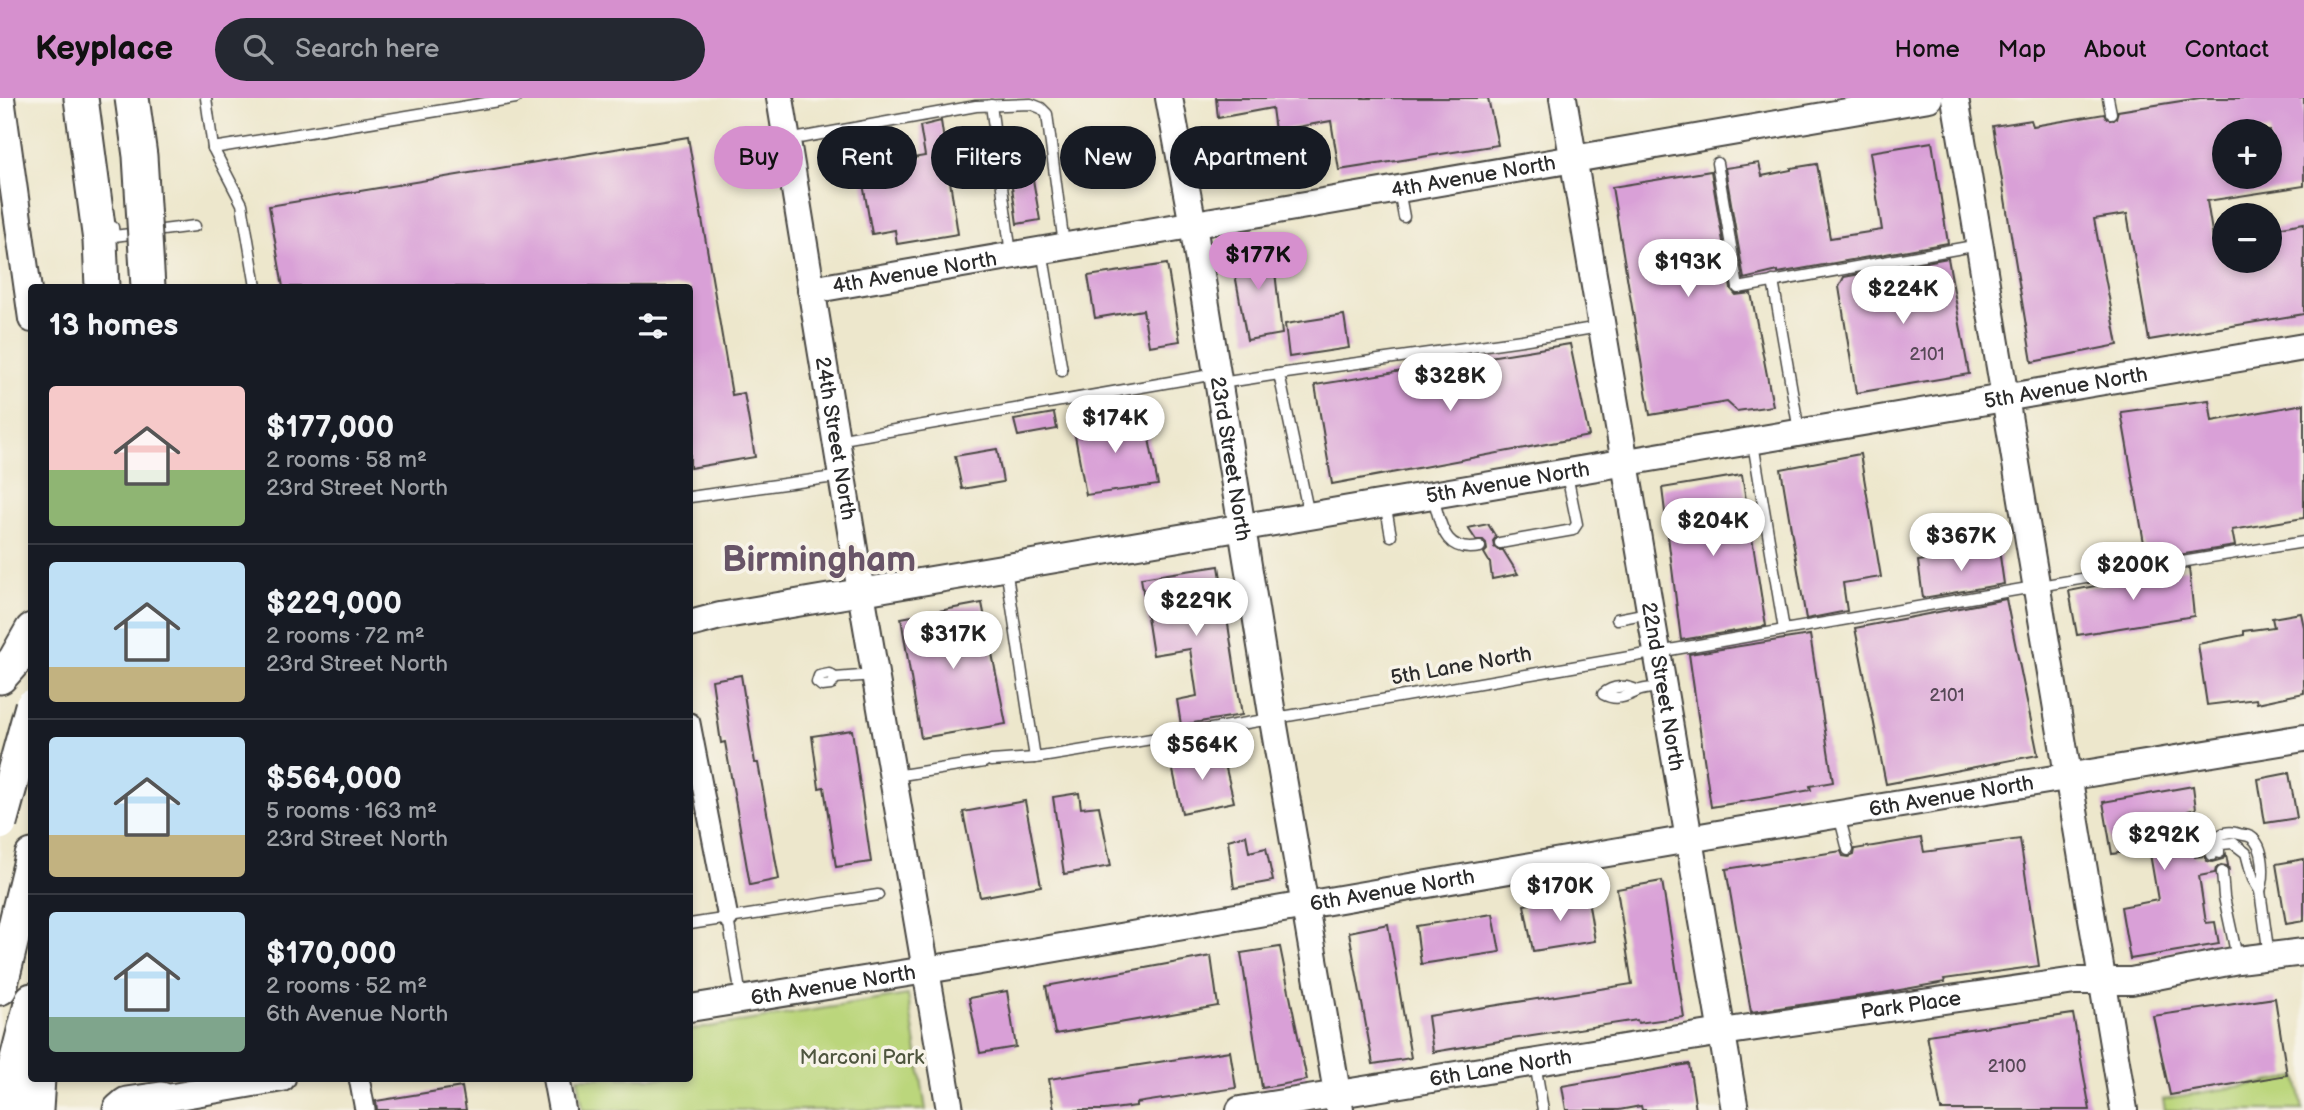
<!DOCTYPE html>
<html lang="en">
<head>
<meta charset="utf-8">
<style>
	:root { --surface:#171b24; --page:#242831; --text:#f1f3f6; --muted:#9ea1a6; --line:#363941; --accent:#d690ce }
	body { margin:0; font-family:"Balsamiq Sans",sans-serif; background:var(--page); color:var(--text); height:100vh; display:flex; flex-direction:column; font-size:26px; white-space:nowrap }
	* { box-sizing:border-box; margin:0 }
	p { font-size:23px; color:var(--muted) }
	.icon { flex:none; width:38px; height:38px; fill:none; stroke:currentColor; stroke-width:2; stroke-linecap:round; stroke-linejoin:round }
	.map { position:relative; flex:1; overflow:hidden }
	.sheet { position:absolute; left:28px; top:186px; width:665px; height:798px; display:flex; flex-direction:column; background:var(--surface); border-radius:7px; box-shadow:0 4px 10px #0003 }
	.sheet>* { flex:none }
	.hud { position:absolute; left:714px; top:28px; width:665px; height:63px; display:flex; gap:14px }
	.tools { position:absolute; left:2212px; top:21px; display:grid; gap:14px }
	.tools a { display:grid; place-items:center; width:70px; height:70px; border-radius:50%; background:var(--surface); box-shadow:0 4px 10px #0003; font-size:35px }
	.price { position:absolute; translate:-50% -60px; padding:0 16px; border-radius:24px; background:#fff; color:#222; font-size:23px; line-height:46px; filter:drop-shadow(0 2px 4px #0008) }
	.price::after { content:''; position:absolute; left:50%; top:42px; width:21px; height:16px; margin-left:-10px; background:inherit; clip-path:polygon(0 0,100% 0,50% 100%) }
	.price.selected { background:var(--accent); color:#111 }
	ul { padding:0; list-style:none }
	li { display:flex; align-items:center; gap:21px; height:175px; padding:0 21px }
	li+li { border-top:2px solid var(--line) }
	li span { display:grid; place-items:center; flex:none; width:196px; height:140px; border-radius:7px; color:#555 }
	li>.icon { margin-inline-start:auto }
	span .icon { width:84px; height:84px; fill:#fffc; stroke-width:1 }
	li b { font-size:30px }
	h2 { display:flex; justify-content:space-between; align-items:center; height:84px; padding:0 21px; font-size:30px }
	.tag { padding:0 24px; border-radius:32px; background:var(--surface); box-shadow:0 4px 10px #0003; font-size:24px; line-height:63px }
	.tag.selected { background:var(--accent); color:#111 }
	header { display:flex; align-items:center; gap:42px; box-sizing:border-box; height:98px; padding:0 35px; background:var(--accent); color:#111 }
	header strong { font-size:33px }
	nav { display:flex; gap:38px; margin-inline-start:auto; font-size:24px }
	.search { width:490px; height:63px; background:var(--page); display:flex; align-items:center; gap:18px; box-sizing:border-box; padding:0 24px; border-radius:38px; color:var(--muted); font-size:26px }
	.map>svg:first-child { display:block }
	.park { fill:#bbd67c; stroke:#738054; stroke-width:2 }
	.building { fill:#d9a0d7; fill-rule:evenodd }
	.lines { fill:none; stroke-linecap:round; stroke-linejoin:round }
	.lane-casing { stroke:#484743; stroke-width:13 }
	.street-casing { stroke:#484743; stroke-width:23 }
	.secondary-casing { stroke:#484743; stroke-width:30 }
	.highway-casing { stroke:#484743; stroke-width:37 }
	.lane { stroke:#fff; stroke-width:10 }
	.street { stroke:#fff; stroke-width:19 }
	.secondary { stroke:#fff; stroke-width:26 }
	.highway { stroke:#fff; stroke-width:33 }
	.highway-bridge-casing { stroke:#484743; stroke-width:37; stroke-linecap:butt }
	.highway-bridge { stroke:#fff; stroke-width:33 }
	.labels { text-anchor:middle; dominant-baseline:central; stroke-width:7; stroke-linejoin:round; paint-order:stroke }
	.number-label { font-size:18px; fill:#564856 }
	.street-label { font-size:21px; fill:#2b2b2b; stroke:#f7f3e8 }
	.park-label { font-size:21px; fill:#4f563f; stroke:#f7f3e8 }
	.town-label { font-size:35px; font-weight:bold; fill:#685467; stroke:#f7f3e8 }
</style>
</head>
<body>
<header>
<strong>Keyplace</strong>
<div class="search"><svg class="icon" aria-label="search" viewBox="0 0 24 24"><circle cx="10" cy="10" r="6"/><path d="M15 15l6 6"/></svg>Search here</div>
<nav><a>Home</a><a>Map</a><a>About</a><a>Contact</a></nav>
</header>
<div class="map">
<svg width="2304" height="1012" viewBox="0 0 2304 1012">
	<rect width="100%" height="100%" fill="#f7f3e8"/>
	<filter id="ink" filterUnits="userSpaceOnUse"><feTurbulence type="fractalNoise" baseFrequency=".0143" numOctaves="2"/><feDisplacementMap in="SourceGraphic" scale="14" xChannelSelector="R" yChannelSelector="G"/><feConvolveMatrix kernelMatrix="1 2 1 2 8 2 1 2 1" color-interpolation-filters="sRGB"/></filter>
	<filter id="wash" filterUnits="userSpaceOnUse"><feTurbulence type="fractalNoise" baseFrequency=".00686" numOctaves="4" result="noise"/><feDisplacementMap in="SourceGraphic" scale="28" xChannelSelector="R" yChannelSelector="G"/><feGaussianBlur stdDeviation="1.57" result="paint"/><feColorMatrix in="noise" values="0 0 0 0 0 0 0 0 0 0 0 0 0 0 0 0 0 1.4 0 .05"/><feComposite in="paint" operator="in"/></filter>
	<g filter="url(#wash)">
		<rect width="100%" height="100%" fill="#ede7cc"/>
		<g class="park">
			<path d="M 908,897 L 926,1012 L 583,1012 L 578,980 L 690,980 L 690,932 Z"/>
			<path d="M 2297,979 L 2303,1012 L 2165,1012 L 2163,1001 Z"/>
		</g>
		<g id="blocks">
			<g class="building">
				<path d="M 1216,0 L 1488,0 L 1498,47 L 1339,72 L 1331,23 L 1275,33 L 1272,10 L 1218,20 Z"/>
				<path d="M 2200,0 L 2304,0 L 2304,88 L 2207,103 L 2213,140 L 2224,138 L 2224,163 L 2270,163 L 2270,131 L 2304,125 L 2304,216 L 2149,242 L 2127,116 L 2094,121 L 2118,247 L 2032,264 L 1993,28 L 2031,22 L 2033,28 L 2104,16 L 2106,20 L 2112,22 L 2116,20 L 2118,13 ZM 2224,33 L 2270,33 L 2270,79 L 2224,79 Z"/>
				<path d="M 941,23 L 958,136 L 897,146 L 895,132 L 872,136 L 860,69 L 925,58 L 920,28 Z"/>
				<path d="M 688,39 L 732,297 L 744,295 L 755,359 L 690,370 L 690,189 L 283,189 L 269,108 Z"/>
				<path d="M 1026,41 L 1040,122 L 1017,126 L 1006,45 Z"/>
				<path d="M 1932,44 L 1948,145 L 1778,175 L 1778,173 L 1744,181 L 1725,70 L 1759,65 L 1762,78 L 1791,72 L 1791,70 L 1817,66 L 1830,140 L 1882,132 L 1870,54 Z"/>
				<path d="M 1711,73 L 1731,191 L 1736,197 L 1751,195 L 1773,308 L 1737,313 L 1727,304 L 1650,317 L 1612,89 Z"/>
				<path d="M 1272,147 L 1282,236 L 1247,242 L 1231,154 Z"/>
				<path d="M 1948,160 L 1969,276 L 1856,295 L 1839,189 L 1844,179 Z"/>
				<path d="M 1167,166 L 1180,243 L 1149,248 L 1143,212 L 1095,220 L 1088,178 Z"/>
				<path d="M 1344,217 L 1349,250 L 1289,259 L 1285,226 Z"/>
				<path d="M 1570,246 L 1589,338 L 1332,386 L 1315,287 Z"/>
				<path d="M 2209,302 L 2212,323 L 2304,306 L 2304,420 L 2232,432 L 2235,448 L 2147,462 L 2121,314 Z"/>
				<path d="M 1054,315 L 1057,331 L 1018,338 L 1014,322 Z"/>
				<path d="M 1144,315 L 1158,387 L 1086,397 L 1073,327 Z"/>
				<path d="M 997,351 L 1003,384 L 962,391 L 955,358 Z"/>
				<path d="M 1860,356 L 1881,479 L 1843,485 L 1847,513 L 1806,521 L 1781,371 Z"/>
				<path d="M 1742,377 L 1766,528 L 1681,542 L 1662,390 Z"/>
				<path d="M 1488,426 L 1496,439 L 1493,443 L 1494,449 L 1498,452 L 1503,452 L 1518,476 L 1492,481 L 1490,465 L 1484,455 L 1487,452 L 1486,445 L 1483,442 L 1476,442 L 1468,430 Z"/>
				<path d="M 1999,451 L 2004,486 L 1923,500 L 1918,463 Z"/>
				<path d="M 1219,468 L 1242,617 L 1181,627 L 1177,602 L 1197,598 L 1190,551 L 1153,557 L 1141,480 Z"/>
				<path d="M 2189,470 L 2194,518 L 2077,537 L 2069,493 Z"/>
				<path d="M 2006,501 L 2038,657 L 1886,686 L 1855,530 Z"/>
				<path d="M 982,505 L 1006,626 L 921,640 L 901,520 Z"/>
				<path d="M 2301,515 L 2304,529 L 2304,595 L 2257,605 L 2256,601 L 2207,607 L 2198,546 L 2244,537 L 2244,533 L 2274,529 L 2272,520 Z"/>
				<path d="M 1810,537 L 1833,684 L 1810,688 L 1811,692 L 1711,709 L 1689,556 Z"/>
				<path d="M 741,577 L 755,665 L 758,665 L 779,781 L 750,787 L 725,644 L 721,645 L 712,582 Z"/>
				<path d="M 852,632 L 871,764 L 836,769 L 824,689 L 819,690 L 812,638 Z"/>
				<path d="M 1222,654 L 1234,704 L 1182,715 L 1171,663 Z"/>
				<path d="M 2289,675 L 2297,720 L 2265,725 L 2258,681 Z"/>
				<path d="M 2193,688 L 2196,711 L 2188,713 L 2195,759 L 2205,758 L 2207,763 L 2212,764 L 2223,761 L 2226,756 L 2229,773 L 2226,768 L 2221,767 L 2216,770 L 2215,775 L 2199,778 L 2206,825 L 2215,824 L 2219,846 L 2130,861 L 2121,809 L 2158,802 L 2149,750 L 2112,756 L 2103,704 Z"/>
				<path d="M 1079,695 L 1081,710 L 1099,708 L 1111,768 L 1064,776 L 1053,699 Z"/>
				<path d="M 1025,703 L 1041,788 L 980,799 L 963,714 Z"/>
				<path d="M 1246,737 L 1249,754 L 1266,750 L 1273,783 L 1234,790 L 1228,742 Z"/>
				<path d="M 1921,740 L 1924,754 L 2020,741 L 2039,868 L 1944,881 L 1945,884 L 1883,895 L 1751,914 L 1726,771 L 1841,753 L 1843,758 L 1849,759 L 1854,757 L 1855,751 Z"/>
				<path d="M 2304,761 L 2304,823 L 2286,826 L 2276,766 Z"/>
				<path d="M 1662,783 L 1684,919 L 1638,925 L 1637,922 L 1512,941 L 1433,954 L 1428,918 L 1632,886 L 1617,791 Z"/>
				<path d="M 1587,796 L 1595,843 L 1533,853 L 1524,807 Z"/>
				<path d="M 1493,816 L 1500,854 L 1421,866 L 1416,828 Z"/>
				<path d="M 1388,826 L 1411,960 L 1373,966 L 1349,834 Z"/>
				<path d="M 1280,849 L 1307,982 L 1262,990 L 1241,855 Z"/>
				<path d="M 1211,858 L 1218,908 L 1055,936 L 1046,888 Z"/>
				<path d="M 1007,893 L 1016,949 L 980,955 L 969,900 Z"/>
				<path d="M 2275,900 L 2287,977 L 2170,997 L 2153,918 Z"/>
				<path d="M 2073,916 L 2090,1012 L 1941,1012 L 1927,937 Z"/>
				<path d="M 1230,953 L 1236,990 L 1136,1005 L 1136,1008 L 1105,1012 L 1054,1012 L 1049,981 Z"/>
				<path d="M 1689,966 L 1696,1012 L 1642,1012 L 1641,1008 L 1619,1012 L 1566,1012 L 1562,988 Z"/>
				<path d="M 462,989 L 466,1012 L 377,1012 L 376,1003 Z"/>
			</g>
		</g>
	</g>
	<g filter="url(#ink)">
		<use href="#blocks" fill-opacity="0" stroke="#484743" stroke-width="2"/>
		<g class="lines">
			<defs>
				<g id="lane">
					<path d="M 206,0 L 213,50 L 516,0"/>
					<path d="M 2108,0 L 2111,15"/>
					<path d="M 991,7 L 1011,156"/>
					<path d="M 788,42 L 976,8 L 1031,6 L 1041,10 L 1047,16 L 1064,147"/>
					<path d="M 213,50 L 242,106 L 256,189"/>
					<path d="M 1717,65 L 1738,190 L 1979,147"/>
					<path d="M 1399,92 L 1404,119"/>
					<path d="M 113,129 L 114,138 L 195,128"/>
					<path d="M 1042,152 L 1062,273"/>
					<path d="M 1773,183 L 1799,333"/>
					<path d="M 1221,285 L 1279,276"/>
					<path d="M 837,342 L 1216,276"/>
					<path d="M 1753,345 L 1784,532"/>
					<path d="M 690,399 L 842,378"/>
					<path d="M 1433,399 C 1441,426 1443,456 1480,449"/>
					<path d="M 1385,405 L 1391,438"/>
					<path d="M 1309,417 L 1279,276 L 1522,242 L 1599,229"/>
					<path d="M 1500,445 L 1573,432 L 1577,426 L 1567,377"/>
					<path d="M 1006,470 L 1035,660 C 1459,592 1880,512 2304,444"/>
					<path d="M 1617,521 L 1648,515"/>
					<path d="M 829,576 L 835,580 L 831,587 L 822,588 L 817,584 L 819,578 Z"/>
					<path d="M 835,580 L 874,577"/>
					<path d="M 1638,593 C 1627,587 1613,587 1603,596 C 1616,603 1625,599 1638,593 C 1644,590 1655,590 1662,589"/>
					<path d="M 991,663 L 1035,660"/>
					<path d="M 895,678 L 984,664"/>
					<path d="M 1839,717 L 1848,752"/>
					<path d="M 2219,755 L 2219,749 L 2221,746 L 2233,745 L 2246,755 L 2253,781 L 2260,793 L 2269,858"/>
					<path d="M 2212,757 L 2213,742 C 2222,735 2228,732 2239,736 C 2243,737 2247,737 2251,739 C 2265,748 2265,779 2260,793"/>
					<path d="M 2222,774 L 2224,799 L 2237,859"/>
					<path d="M 728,820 L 741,899"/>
					<path d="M 690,826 L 878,797"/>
					<path d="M 1535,965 L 1543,1012"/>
				</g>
				<g id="street">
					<path d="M 690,625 L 728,820"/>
					<path d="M 359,980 L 365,1012"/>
				</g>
				<g id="secondary">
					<path d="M 1,0 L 32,221"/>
					<path id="s1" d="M 780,0 L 861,494 L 950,1012"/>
					<path id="s2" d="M 1169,0 L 1193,127 L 1273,622 L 1340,1012"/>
					<path id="s3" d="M 1563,0 L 1735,1012"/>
					<path d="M 1955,0 L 2124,1012"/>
					<path id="s4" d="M 811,192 L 1929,0"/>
					<path id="s5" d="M 690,526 L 720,518 L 2304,249"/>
					<path id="s6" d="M 690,910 L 957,867 L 1718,736 L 2304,640"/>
					<path d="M 556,980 L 562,1012"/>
					<path d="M 161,1001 L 282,980"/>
					<path id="s7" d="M 1240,1012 L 1722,934 L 2075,883 L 2131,883 L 2238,862 L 2304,854"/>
				</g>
				<g id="highway">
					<path d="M 81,0 L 100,143 L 102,189"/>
					<path d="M 0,579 L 15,562 L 32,532"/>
					<path d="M 0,890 L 32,758"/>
					<path d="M 4,1012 L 32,902"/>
					<path d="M 36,1012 L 38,980"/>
					<path d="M 120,1012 L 127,1006 L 161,1001"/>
				</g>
			</defs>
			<use href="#lane" class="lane-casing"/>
			<use href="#street" class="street-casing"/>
			<use href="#secondary" class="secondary-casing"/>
			<use href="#highway" class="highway-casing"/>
			<use href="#lane" class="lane"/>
			<use href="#street" class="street"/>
			<use href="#secondary" class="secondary"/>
			<use href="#highway" class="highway"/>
			<defs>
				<g id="highway-bridge">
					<path d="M 132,0 L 140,58 L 148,189"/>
					<path d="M 0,725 L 32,608"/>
				</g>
			</defs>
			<use href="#highway-bridge" class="highway-bridge-casing"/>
			<use href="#highway-bridge" class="highway-bridge"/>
		</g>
	</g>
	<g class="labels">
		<g class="number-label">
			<text x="1927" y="256">2101</text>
			<text x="1947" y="597">2101</text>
			<text x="2007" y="968">2100</text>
		</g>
		<g class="street-label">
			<text stroke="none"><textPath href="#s4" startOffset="672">4th Avenue North</textPath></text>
			<text stroke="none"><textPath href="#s4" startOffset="105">4th Avenue North</textPath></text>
			<text stroke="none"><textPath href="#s5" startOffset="1396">5th Avenue North</textPath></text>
			<text stroke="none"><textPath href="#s1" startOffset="345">24th Street North</textPath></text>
			<text stroke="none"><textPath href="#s2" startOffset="366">23rd Street North</textPath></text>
			<text stroke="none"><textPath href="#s5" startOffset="830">5th Avenue North</textPath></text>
			<text transform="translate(1461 568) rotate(-10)">5th Lane North</text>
			<text stroke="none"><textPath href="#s3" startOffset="597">22nd Street North</textPath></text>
			<text stroke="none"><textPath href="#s6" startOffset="1279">6th Avenue North</textPath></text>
			<text stroke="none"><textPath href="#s6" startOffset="712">6th Avenue North</textPath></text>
			<text stroke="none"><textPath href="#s6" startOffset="145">6th Avenue North</textPath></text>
			<text stroke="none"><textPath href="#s7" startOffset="679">Park Place</textPath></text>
			<text stroke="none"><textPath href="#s7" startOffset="264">6th Lane North</textPath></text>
		</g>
		<g class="park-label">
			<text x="862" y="959">Marconi Park</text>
		</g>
		<g class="town-label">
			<text x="819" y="462">Birmingham</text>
		</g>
	</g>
</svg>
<div class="tools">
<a>+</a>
<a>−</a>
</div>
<b class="price selected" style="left:1258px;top:194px">$177K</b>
<b class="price" style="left:1688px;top:201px">$193K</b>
<b class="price" style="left:1903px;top:228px">$224K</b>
<b class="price" style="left:1450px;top:315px">$328K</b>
<b class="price" style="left:1115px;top:357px">$174K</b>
<b class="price" style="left:1713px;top:460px">$204K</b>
<b class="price" style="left:1961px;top:475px">$367K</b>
<b class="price" style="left:2133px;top:504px">$200K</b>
<b class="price" style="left:1196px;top:540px">$229K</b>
<b class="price" style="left:953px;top:573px">$317K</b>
<b class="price" style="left:1202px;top:684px">$564K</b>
<b class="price" style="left:2164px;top:774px">$292K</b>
<b class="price" style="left:1560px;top:825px">$170K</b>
<div class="hud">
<a class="tag selected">Buy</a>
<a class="tag">Rent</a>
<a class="tag">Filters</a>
<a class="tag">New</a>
<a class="tag">Apartment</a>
</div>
<section class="sheet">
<h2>13 homes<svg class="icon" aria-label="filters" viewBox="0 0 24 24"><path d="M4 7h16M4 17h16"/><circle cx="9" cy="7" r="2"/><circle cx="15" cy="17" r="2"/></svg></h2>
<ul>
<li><span style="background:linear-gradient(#f6c9c9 60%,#8fb573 0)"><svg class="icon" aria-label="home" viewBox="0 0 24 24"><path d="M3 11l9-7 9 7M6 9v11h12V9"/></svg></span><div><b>$177,000</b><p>2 rooms · 58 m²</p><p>23rd Street North</p></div></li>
<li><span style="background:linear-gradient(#bfe0f5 75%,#c2b280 0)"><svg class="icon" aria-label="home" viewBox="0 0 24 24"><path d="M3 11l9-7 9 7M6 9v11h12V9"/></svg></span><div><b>$229,000</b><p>2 rooms · 72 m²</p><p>23rd Street North</p></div></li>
<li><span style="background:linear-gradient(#bfe0f5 70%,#c2b280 0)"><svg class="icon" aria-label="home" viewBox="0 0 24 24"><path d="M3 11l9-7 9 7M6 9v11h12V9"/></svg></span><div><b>$564,000</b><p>5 rooms · 163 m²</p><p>23rd Street North</p></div></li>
<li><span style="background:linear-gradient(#bfe0f5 75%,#7fa58c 0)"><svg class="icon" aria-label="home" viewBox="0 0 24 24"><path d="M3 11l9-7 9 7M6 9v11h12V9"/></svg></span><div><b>$170,000</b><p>2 rooms · 52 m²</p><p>6th Avenue North</p></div></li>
</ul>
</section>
</div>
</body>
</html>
